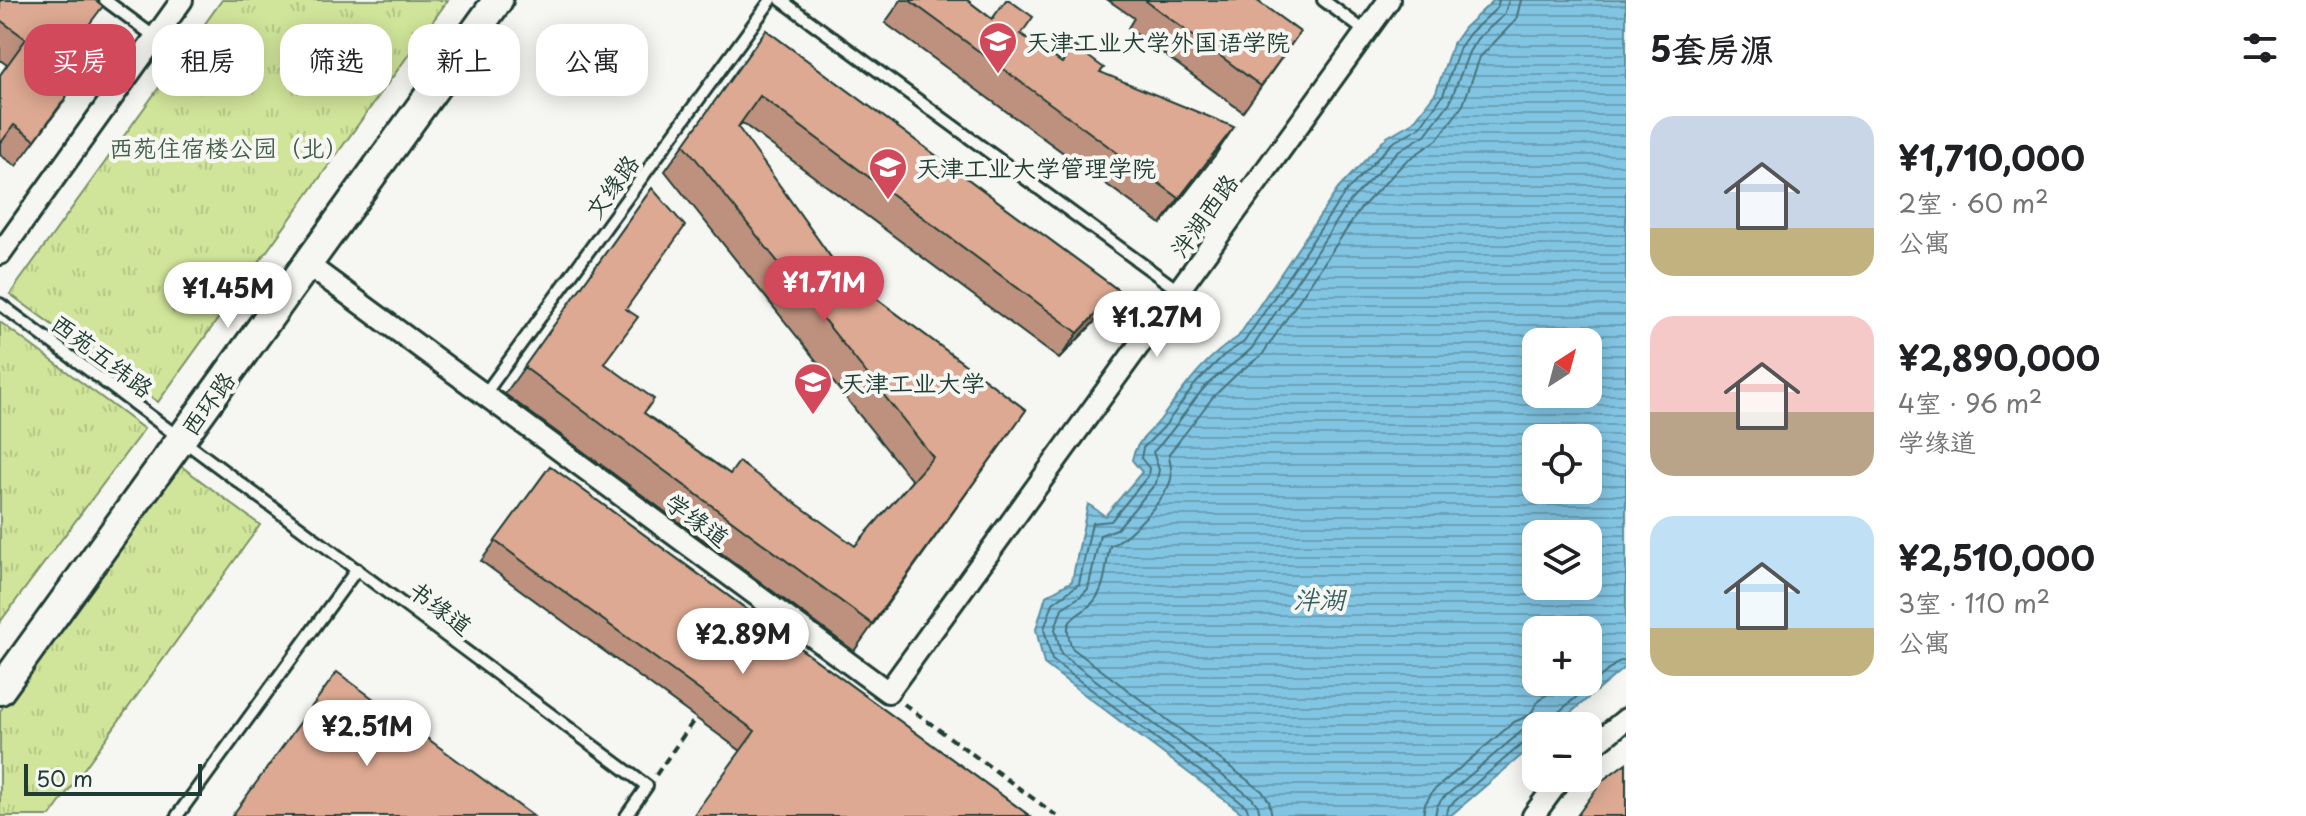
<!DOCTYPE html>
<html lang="zh">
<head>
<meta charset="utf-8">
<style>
	:root { --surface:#fff; --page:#f6f6f6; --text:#202124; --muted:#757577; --accent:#d1495b }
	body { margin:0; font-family:"Playpen Sans","LXGW WenKai TC",sans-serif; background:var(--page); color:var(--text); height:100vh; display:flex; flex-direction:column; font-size:30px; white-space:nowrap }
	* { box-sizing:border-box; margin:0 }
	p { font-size:26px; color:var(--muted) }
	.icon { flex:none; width:44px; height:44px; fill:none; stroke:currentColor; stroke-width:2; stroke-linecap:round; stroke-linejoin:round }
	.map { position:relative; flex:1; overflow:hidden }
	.drawer { display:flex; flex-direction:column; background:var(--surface); width:680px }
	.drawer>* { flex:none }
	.hud { position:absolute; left:24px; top:24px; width:760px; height:72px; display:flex; gap:16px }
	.needle { width:52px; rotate:36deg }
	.buttons { position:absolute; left:1522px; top:328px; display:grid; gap:16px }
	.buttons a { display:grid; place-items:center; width:80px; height:80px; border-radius:16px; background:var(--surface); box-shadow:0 4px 20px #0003; font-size:40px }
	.scale { position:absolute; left:24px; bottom:20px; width:178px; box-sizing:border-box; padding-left:8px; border:4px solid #1f3d34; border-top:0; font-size:22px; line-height:28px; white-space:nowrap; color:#1f3d34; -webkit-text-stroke:6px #f6f6f2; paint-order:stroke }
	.price { position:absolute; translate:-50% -68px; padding:0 18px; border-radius:28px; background:#fff; color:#222; font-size:26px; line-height:52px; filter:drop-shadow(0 2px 4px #0008) }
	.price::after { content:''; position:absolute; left:50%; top:48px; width:24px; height:18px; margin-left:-12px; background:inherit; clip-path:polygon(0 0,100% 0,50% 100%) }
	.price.current { background:var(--accent); color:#fff }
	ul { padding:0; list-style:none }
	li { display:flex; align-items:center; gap:24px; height:200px; padding:0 24px }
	li span { display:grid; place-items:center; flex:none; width:224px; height:160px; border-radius:24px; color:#555 }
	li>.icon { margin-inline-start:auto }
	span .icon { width:96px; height:96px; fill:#fffc; stroke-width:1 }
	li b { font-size:34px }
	h2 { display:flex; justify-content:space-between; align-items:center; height:96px; padding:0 24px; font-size:34px }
	.tag { padding:0 28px; border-radius:24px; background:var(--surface); box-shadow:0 4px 20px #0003; font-size:28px; line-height:72px }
	.tag.current { background:var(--accent); color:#fff }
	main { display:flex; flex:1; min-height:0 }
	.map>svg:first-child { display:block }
	.park { fill:url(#park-tufts); stroke:#789167; stroke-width:2 }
	.water { fill:url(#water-rules); stroke:#5a8f9d; stroke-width:2; fill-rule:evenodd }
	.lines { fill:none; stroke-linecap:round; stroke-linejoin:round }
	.shore { stroke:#47737a; stroke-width:2 }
	.lane-casing { stroke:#1f3d34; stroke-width:16 }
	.street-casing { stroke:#1f3d34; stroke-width:26 }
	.secondary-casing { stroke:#1f3d34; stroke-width:34 }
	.path { stroke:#1f3d34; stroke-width:4; stroke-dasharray:8 6; stroke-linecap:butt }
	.lane { stroke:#f6f6f2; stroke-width:10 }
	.street { stroke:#f6f6f2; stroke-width:20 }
	.secondary { stroke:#f6f6f2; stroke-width:28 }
	.wall { fill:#be917e; stroke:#1f3d34; stroke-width:2 }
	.shaded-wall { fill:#9b7666; stroke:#1f3d34; stroke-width:2 }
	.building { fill:#dda992; stroke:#1f3d34; stroke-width:2 }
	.labels { text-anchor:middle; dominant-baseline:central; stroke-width:8; stroke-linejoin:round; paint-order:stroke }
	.poi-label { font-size:24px; fill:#1f3d34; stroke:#f6f6f2; text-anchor:start }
	.park-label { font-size:24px; fill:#435f48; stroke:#f6f6f2 }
	.street-label { font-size:24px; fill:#1f3d34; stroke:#f6f6f2 }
	.water-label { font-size:26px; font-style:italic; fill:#385f60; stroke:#f6f6f2 }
</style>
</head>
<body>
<main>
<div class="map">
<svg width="1626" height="816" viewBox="0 0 1626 816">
	<defs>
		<pattern id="park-tufts" width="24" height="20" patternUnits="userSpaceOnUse" patternTransform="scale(2)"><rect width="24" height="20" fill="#d1e59a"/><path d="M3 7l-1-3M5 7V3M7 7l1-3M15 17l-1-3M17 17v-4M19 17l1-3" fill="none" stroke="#b3c585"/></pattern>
		<pattern id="water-rules" width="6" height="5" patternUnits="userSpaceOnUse" patternTransform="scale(2)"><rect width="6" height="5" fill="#82c5e3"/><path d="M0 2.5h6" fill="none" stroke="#6aa1b9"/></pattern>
	</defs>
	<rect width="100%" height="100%" fill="#f6f6f2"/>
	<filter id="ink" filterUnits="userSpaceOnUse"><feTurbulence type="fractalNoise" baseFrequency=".0125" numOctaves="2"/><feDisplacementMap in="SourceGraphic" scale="16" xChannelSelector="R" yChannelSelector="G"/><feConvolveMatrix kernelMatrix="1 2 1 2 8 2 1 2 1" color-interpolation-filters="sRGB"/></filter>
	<g filter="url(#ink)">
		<g class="park">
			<path d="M 222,0 L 448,0 L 158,402 L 10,294 Z"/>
			<path d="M 0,322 L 144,429 L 0,622 Z"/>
			<path d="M 181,466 L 260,525 L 50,816 L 0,816 L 0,711 Z"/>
		</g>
		<path class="water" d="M 1494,0 L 1626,0 L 1626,666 L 1555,726 L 1536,726 L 1536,743 L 1450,816 L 1246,816 L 1044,664 L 1036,629 L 1046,596 L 1072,581 L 1088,504 L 1105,516 L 1142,472 L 1132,460 C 1136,441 1148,435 1160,420 C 1185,387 1202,360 1238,337 L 1338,189 L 1387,137 L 1413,122 L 1436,92 L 1452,45 L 1464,28 ZM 1536,342 L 1588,342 L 1588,394 L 1536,394 ZM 1536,438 L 1588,438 L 1588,490 L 1536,490 ZM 1536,534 L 1588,534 L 1588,586 L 1536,586 ZM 1536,630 L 1588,630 L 1588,682 L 1536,682 Z"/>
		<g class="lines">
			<g class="shore">
				<path d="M 1551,726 L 1554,716 L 1618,662 L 1626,660"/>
				<path d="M 1250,816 L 1246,806 L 1052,660 L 1044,629 L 1053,603 L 1079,584 L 1092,523 L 1111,521 L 1148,476 L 1149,468 L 1141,458 L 1143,448 L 1164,427 L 1196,383 L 1224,355 L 1244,342 L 1344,194 L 1392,143 L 1420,127 L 1443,95 L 1460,47 L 1470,33 L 1497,8 L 1499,0"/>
				<path d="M 1260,816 L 1258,806 L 1252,798 L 1061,654 L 1055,629 L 1062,608 L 1081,596 L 1088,589 L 1100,535 L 1117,529 L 1156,483 L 1159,470 L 1153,452 C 1173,433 1186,409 1204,388 C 1219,372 1237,363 1252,348 L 1351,200 L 1398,151 L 1425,135 L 1450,102 L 1469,52 L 1477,39 L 1504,15 L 1509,0"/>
				<path d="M 1272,816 L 1269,801 L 1262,791 L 1072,648 C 1058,611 1083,620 1097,597 C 1106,583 1106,562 1110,546 C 1128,538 1166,499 1171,479 C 1173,470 1169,462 1169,454 L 1213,397 L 1238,373 L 1262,355 L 1361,208 L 1406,161 L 1437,140 L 1463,105 L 1480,57 L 1516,20 L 1521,0"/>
				<path d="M 1423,816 L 1425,804 L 1433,791 L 1514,722 L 1530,715 L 1537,703 L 1561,682"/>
				<path d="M 1435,816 L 1437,806 L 1442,799 L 1522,731 L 1536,727"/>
				<path d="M 1446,816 L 1449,806 L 1528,739 L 1536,737"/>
			</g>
			<defs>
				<g id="lane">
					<path d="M 105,0 L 155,37"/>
					<path d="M 781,0 L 1179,291"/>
					<path d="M 1323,0 L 1366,32"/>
					<path d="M 0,304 L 647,786 L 626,816"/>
					<path d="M 484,395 L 771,0"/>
					<path d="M 177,816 L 357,569"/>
				</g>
				<g id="street">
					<path d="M 0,254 L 182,0"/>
					<path d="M 307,264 L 888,692 L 1389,0"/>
					<path d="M 1588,750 L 1626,719"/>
					<path d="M 1533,816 L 1561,778"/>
				</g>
				<path id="secondary" d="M 0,690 L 498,0"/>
			</defs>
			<use href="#lane" class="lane-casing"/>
			<use href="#street" class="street-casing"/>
			<use href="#secondary" class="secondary-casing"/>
			<g class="path">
				<path d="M 904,704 L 1057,816"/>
				<path d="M 656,775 L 699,713"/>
			</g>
			<use href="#lane" class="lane"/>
			<use href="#street" class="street"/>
			<use href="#secondary" class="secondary"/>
		</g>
		<g class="wall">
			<path d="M 0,0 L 65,58 L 66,99 L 16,166 L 0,155 L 0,75 L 7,65 L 0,60 Z"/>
			<path d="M 901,0 L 967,0 L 992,19 L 1021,34 L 1062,63 L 1100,72 L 1216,154 L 1161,224 L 885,23 Z"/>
			<path d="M 1108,0 L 1256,0 L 1300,32 L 1243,112 L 1128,28 L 1134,18 Z"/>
			<path d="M 766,30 L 1118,290 L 1100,316 L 1059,359 L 742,123 L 738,128 L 842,273 L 1026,410 L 854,651 L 505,394 L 652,188 L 605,364 L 644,413 L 730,474 L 855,546 L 912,481 L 665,171 Z"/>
			<path d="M 550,466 L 1030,816 L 741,751 L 481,561 Z"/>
		</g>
		<g class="shaded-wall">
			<path d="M 1234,127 L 1216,154 L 1161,224 L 1179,198 Z"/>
			<path d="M 1118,290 L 1100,316 L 1059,359 L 1078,333 Z"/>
		</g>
		<g class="building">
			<path d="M 0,0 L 95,0 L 103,6 L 64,58 L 84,72 L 35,140 L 14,125 L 0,144 L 0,75 L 26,39 L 0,20 Z"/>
			<path d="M 909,0 L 967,0 L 992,19 L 1006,0 L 1009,0 L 1033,17 L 1021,34 L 1062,63 L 1074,46 L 1104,68 L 1100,72 L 1234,127 L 1179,198 Z"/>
			<path d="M 1147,0 L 1256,0 L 1300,32 L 1261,86 L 1146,1 Z"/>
			<path d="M 766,30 L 1118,290 L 1078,333 L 760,96 L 738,127 L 842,273 L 1026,410 L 872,624 L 524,367 L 652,188 L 685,226 L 626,309 L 638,317 L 604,363 L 654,399 L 644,413 L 730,474 L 739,462 L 855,546 L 933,457 L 684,144 Z"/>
			<path d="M 550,466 L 1030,816 L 693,816 L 755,731 L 495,541 Z"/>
			<path d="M 337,672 L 533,816 L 232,816 Z"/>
			<path d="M 1626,763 L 1626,816 L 1577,816 L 1603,780 Z"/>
		</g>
	</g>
	<defs>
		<symbol id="university-pin" viewBox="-11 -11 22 30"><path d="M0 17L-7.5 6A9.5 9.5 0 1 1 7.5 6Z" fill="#d1495b" stroke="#f6f6f2"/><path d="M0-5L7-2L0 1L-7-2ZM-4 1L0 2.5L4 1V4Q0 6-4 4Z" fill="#fff"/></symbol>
	</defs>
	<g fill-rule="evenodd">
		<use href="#university-pin" x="976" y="19" width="44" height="60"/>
		<use href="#university-pin" x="866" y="145" width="44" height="60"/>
		<use href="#university-pin" x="791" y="360" width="44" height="60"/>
	</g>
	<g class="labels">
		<g class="poi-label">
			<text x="1026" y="41">天津工业大学外国语学院</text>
			<text x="916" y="167">天津工业大学管理学院</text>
			<text x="841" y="382">天津工业大学</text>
		</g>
		<g class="park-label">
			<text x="229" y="147">西苑住宿楼公园（北）</text>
		</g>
		<g class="street-label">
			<text transform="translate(611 186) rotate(-54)">文缘路</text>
			<text transform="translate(1203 215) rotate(-54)">泮湖西路</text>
			<text transform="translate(103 355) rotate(37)">西苑五纬路</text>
			<text transform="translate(207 403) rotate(-54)">西环路</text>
			<text transform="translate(698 519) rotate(36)">学缘道</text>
			<text transform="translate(441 607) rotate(37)">书缘道</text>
		</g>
		<g class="water-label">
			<text x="1319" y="598">泮湖</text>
		</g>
	</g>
</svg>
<div class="buttons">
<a><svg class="needle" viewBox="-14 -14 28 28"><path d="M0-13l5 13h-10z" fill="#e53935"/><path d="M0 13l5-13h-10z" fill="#757577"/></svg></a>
<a><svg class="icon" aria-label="locate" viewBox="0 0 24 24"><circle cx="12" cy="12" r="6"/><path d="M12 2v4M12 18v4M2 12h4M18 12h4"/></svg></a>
<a><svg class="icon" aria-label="layers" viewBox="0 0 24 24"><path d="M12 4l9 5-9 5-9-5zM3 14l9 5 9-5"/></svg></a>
<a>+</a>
<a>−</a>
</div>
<div class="scale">50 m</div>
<b class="price current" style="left:824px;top:324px">¥1.71M</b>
<b class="price" style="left:228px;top:330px">¥1.45M</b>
<b class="price" style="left:1157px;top:359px">¥1.27M</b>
<b class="price" style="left:743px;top:676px">¥2.89M</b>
<b class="price" style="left:367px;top:768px">¥2.51M</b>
<div class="hud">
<a class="tag current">买房</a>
<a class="tag">租房</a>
<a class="tag">筛选</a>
<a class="tag">新上</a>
<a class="tag">公寓</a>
</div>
</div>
<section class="drawer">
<h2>5套房源<svg class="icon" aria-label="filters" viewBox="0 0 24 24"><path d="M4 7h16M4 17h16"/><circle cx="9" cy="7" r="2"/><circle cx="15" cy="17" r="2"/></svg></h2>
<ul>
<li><span style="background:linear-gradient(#c9d6e8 70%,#c2b280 0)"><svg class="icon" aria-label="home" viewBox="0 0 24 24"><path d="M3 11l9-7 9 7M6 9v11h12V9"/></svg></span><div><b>¥1,710,000</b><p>2室 · 60 m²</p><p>公寓</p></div></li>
<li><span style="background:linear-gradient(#f6c9c9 60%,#b9a48a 0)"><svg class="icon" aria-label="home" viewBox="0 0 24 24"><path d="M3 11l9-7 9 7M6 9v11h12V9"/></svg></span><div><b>¥2,890,000</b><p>4室 · 96 m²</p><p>学缘道</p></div></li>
<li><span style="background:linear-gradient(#bfe0f5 70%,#c2b280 0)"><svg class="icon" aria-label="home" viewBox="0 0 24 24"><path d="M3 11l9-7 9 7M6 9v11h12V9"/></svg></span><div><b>¥2,510,000</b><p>3室 · 110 m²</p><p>公寓</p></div></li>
</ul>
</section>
</main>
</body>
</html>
